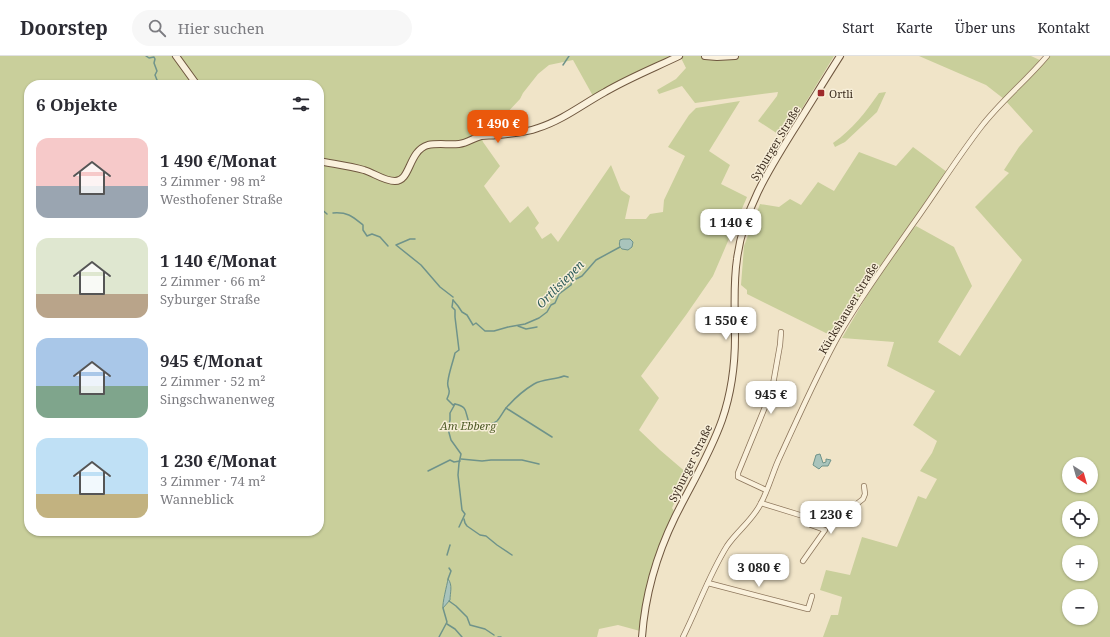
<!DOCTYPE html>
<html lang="de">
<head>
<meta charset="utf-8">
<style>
	:root { --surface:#fff; --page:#f7f7f7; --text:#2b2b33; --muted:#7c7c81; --line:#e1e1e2; --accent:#ea580c }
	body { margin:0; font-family:"Noto Serif",serif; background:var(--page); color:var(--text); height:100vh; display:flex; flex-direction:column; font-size:15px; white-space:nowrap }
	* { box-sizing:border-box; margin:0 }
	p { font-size:13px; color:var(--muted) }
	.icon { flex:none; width:22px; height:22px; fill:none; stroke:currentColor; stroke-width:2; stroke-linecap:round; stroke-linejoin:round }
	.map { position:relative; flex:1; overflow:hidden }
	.sheet { position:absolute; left:24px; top:24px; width:300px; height:456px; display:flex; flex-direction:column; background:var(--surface); border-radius:16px; box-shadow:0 1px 3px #0004 }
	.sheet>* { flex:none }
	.needle { width:26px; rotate:143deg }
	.fabs { position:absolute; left:1062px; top:401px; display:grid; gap:8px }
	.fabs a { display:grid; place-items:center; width:36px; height:36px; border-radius:50%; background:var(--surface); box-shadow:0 1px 3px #0004; font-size:20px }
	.price { position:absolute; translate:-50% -34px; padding:0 9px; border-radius:8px; background:#fff; color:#222; font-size:13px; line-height:26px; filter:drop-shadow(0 1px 2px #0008) }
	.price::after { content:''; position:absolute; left:50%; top:24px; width:12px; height:9px; margin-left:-6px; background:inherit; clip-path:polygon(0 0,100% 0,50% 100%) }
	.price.on { background:var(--accent); color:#fff }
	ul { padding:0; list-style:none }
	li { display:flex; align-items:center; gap:12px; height:100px; padding:0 12px }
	li span { display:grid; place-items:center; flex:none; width:112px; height:80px; border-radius:12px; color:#555 }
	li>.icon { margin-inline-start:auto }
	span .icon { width:48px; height:48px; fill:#fffc; stroke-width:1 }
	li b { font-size:17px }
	h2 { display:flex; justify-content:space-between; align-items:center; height:48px; padding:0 12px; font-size:17px }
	header { display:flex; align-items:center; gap:24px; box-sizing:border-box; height:56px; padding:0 20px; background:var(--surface); border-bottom:1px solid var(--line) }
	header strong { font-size:19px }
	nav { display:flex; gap:22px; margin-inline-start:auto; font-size:14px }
	.search { width:280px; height:36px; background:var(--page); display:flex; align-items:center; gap:10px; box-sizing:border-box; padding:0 14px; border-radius:22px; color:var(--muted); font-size:15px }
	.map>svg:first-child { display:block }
	.green { fill:#c9cf9b; fill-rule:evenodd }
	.water { fill:#a9c4bc; stroke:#6f938a }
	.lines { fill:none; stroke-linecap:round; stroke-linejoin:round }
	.stream { stroke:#6f938a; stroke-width:1.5 }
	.street-casing { stroke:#8d765c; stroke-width:6 }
	.secondary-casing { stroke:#6f573f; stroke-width:8 }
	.street { stroke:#faf1dc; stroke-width:4.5 }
	.secondary { stroke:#faf1dc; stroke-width:6 }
	.poi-dot { fill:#9e2a2b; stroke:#f7eed8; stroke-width:1.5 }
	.labels { text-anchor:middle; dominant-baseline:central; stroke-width:3; stroke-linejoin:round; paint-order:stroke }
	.poi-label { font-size:11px; fill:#3d2e20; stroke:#f7eed8; text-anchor:start }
	.street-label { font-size:11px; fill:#3d2e20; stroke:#f7eed8 }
	.park-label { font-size:11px; font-style:italic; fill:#4d5a26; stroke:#f7eed8 }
	.water-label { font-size:12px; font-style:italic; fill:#2f5d5a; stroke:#f7eed8 }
</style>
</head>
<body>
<header>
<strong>Doorstep</strong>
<div class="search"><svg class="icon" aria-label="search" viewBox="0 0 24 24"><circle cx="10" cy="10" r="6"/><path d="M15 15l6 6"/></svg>Hier suchen</div>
<nav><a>Start</a><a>Karte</a><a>Über uns</a><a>Kontakt</a></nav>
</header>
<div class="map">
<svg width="1110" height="581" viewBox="0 0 1110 581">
	<rect width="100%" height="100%" fill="#f0e4c8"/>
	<g class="green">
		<path d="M 0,0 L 675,0 L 593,40 L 573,4 L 549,9 L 538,18 L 523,37 L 520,43 L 505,59 L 515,74 L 481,80 L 483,86 L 500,110 L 484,130 L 510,167 L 528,150 L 539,167 L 535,172 L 542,183 L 551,177 L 558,186 L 611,109 L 621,134 L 630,140 L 625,163 L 646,163 L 650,158 L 663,156 L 664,144 L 685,100 L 668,91 L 689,59 L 696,52 L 740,45 L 709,95 L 730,109 L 721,128 L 747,141 L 713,220 L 686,259 L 641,320 L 659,342 L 639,374 L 660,394 L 688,418 L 672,452 L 674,455 C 654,496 648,531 640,575 L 618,569 L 599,573 L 597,581 L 0,581 ZM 29,29 L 319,29 L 319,475 L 29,475 Z"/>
		<path d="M 680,0 L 834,0 L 784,82 L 758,65 L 777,40 L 778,36 L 695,47 L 682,30 L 659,38 L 657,34 L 676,23 L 686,12 Z"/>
		<path d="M 919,0 L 1031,0 L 1044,6 L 1049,0 L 1110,0 L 1110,581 L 823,581 L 831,559 L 838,559 L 842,541 L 820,534 L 826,514 L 850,519 L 862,481 L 897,491 L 918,440 L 926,443 L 937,423 L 920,415 L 932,397 L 937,385 L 913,369 L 935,335 L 887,310 L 894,286 L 842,282 L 872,231 L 868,229 L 847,261 L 836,282 L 747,238 L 747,234 L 741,229 L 744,190 L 760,148 L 779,151 L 790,143 L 801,149 L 818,126 L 834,135 L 859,96 L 896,110 L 913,91 L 947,116 L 910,175 L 916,170 L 954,191 L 972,230 L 938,286 L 960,300 L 1022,204 L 975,151 L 1009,117 L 1004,114 L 1019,91 L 1033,75 L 1004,43 L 986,29 ZM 1069,408 L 1091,408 L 1091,430 L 1069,430 ZM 1069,452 L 1091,452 L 1091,474 L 1069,474 ZM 1069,496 L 1091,496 L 1091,518 L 1069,518 ZM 1069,540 L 1091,540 L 1091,562 L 1069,562 Z"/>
		<path d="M 886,36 L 877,56 L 845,86 L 835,91 L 833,87 C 853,73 865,57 879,37 Z"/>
	</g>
	<g class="water">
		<path d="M 623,183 L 630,183 L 633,186 L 632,191 L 628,194 L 622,193 C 619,191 619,188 620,184 Z"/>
		<path d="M 820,398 L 823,407 L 826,406 L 826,403 L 831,404 L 828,410 L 822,410 L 819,413 L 813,409 L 816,399 Z"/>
		<path d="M 448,523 C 453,529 450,537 450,544 L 443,552 C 442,548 447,529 448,523 Z"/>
	</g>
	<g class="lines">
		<g class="stream">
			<path d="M 146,0 L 149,2 L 154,1 L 155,3 L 154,7 L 157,15 L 155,19 L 159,29"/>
			<path d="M 563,9 L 569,0"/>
			<path d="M 319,151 L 327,158"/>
			<path d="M 333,157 C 348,156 352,160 363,169 L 363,174 L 367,180 L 372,178 L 380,181 L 388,190"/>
			<path d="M 415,183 L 410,183 L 396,189 L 421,209 L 440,231 L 453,241"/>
			<path d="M 453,244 L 452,251 L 455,254 L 455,261 L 459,294 L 455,297 C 453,306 449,316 448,325 C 447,329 448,330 449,334 C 450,337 448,340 447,343 L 453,349 L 455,348 L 450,357 L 450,364 L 448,373 L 451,384 L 461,398 L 459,407 L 458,419 L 462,454 L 465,458 L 459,471"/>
			<path d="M 453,244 L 458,250 L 462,256 L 467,259 L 473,269 L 476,267 L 485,275 L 494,275 L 508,271 L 525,268 L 539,262 L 547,256 L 551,249 L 555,247 L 559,238 L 571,229 L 572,225 L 582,220 L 596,204 L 620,191"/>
			<path d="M 518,270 L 526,273 L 537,271"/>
			<path d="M 455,348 C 470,351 464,358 470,368 C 475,371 492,369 497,365 C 500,362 503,356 506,352 C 513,344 524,334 534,328 C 543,323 554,324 564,320 L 568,321"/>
			<path d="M 506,352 L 552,381"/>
			<path d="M 461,403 L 482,405 L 491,404 L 522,404 L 539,408"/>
			<path d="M 428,415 L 450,404 L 454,406 L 460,405"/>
			<path d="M 464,463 L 465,467 L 467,470 L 480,479 L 486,480 L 497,489 L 512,499"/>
			<path d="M 447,499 L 450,489"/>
			<path d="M 448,523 L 451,515 L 449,512"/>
			<path d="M 449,545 L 456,550 L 467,561 L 470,569 L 485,573 L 494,579"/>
			<path d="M 447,568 L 455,573 L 462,581"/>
			<path d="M 439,581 L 447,566 L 443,552"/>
			<path d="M 498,581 L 501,581"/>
		</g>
		<defs>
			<g id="street">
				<path d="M 766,434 L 738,421 L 738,417 L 772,334 L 780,289 L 781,276"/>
				<path d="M 761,447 L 803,460 L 823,454 L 847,453 L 854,450 L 863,443 L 865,438 L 864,430"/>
				<path d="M 803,460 L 811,469 L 825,474 L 803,505"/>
				<path d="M 708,527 L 808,553 L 812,540"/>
				<path d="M 683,581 C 698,551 709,519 727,490 C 737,475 753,464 761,447 C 768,434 772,419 778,405 C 798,362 817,318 840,277 C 862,239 888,204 913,168 C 936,136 957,102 981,71 C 1001,45 1026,25 1047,0"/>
			</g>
			<g id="secondary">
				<path d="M 176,0 L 197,29"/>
				<path d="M 705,0 L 717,1 L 735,0"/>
				<path d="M 319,105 C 334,108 349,110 364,114 C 374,117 384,125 395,125 C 411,125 408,95 428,89 C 438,87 449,89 459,88 C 468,87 473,82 481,80 C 486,79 492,80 496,79 C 510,78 525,77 538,72 C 563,64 583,48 605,36 C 629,22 654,12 679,0"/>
				<path d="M 642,581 C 645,539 657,498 675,461 C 691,429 710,398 722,364 C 731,338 735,309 735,281 C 735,255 733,229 737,203 C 743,155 768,115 793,75 C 809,50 824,25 840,0"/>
			</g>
		</defs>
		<use href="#street" class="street-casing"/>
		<use href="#secondary" class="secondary-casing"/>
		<use href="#street" class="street"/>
		<use href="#secondary" class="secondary"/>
	</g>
	<rect class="poi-dot" x="817" y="33" width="8" height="8" rx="2"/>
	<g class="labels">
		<g class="poi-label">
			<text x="829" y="37">Ortli</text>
		</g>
		<g class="street-label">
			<text transform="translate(775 87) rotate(-59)">Syburger Straße</text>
			<text transform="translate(848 252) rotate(-59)">Kückshauser Straße</text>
			<text transform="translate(690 407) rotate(-64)">Syburger Straße</text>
		</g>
		<g class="park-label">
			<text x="468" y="369">Am Ebberg</text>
		</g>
		<g class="water-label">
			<text transform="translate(560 228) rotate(-45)">Ortlisiepen</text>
		</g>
	</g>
</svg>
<div class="fabs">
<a><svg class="needle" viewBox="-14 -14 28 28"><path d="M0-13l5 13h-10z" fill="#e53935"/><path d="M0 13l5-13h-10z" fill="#7c7c81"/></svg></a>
<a><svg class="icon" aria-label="locate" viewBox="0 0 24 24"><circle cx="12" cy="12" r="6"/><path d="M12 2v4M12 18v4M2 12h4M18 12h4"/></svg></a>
<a>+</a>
<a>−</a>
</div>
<b class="price on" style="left:498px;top:88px">1 490 €</b>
<b class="price" style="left:731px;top:187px">1 140 €</b>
<b class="price" style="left:726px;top:285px">1 550 €</b>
<b class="price" style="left:771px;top:359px">945 €</b>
<b class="price" style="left:831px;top:479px">1 230 €</b>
<b class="price" style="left:759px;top:532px">3 080 €</b>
<section class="sheet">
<h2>6 Objekte<svg class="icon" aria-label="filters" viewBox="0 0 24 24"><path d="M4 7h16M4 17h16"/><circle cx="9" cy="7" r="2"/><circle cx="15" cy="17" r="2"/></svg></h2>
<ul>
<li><span style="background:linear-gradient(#f6c9c9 60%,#9aa5b1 0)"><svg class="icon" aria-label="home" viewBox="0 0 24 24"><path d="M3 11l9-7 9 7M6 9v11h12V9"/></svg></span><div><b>1 490 €/Monat</b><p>3 Zimmer · 98 m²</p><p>Westhofener Straße</p></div></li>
<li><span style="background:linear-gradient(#dfe7d0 70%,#b9a48a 0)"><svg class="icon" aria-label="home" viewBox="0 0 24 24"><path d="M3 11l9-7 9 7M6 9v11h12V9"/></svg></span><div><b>1 140 €/Monat</b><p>2 Zimmer · 66 m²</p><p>Syburger Straße</p></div></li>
<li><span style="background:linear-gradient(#a9c7e8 60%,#7fa58c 0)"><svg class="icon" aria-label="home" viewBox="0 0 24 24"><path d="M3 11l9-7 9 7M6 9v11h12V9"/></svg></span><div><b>945 €/Monat</b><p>2 Zimmer · 52 m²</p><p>Singschwanenweg</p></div></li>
<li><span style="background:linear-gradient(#bfe0f5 70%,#c2b280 0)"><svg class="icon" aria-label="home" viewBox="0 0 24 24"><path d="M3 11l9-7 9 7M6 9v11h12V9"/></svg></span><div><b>1 230 €/Monat</b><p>3 Zimmer · 74 m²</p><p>Wanneblick</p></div></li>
</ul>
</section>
</div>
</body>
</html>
